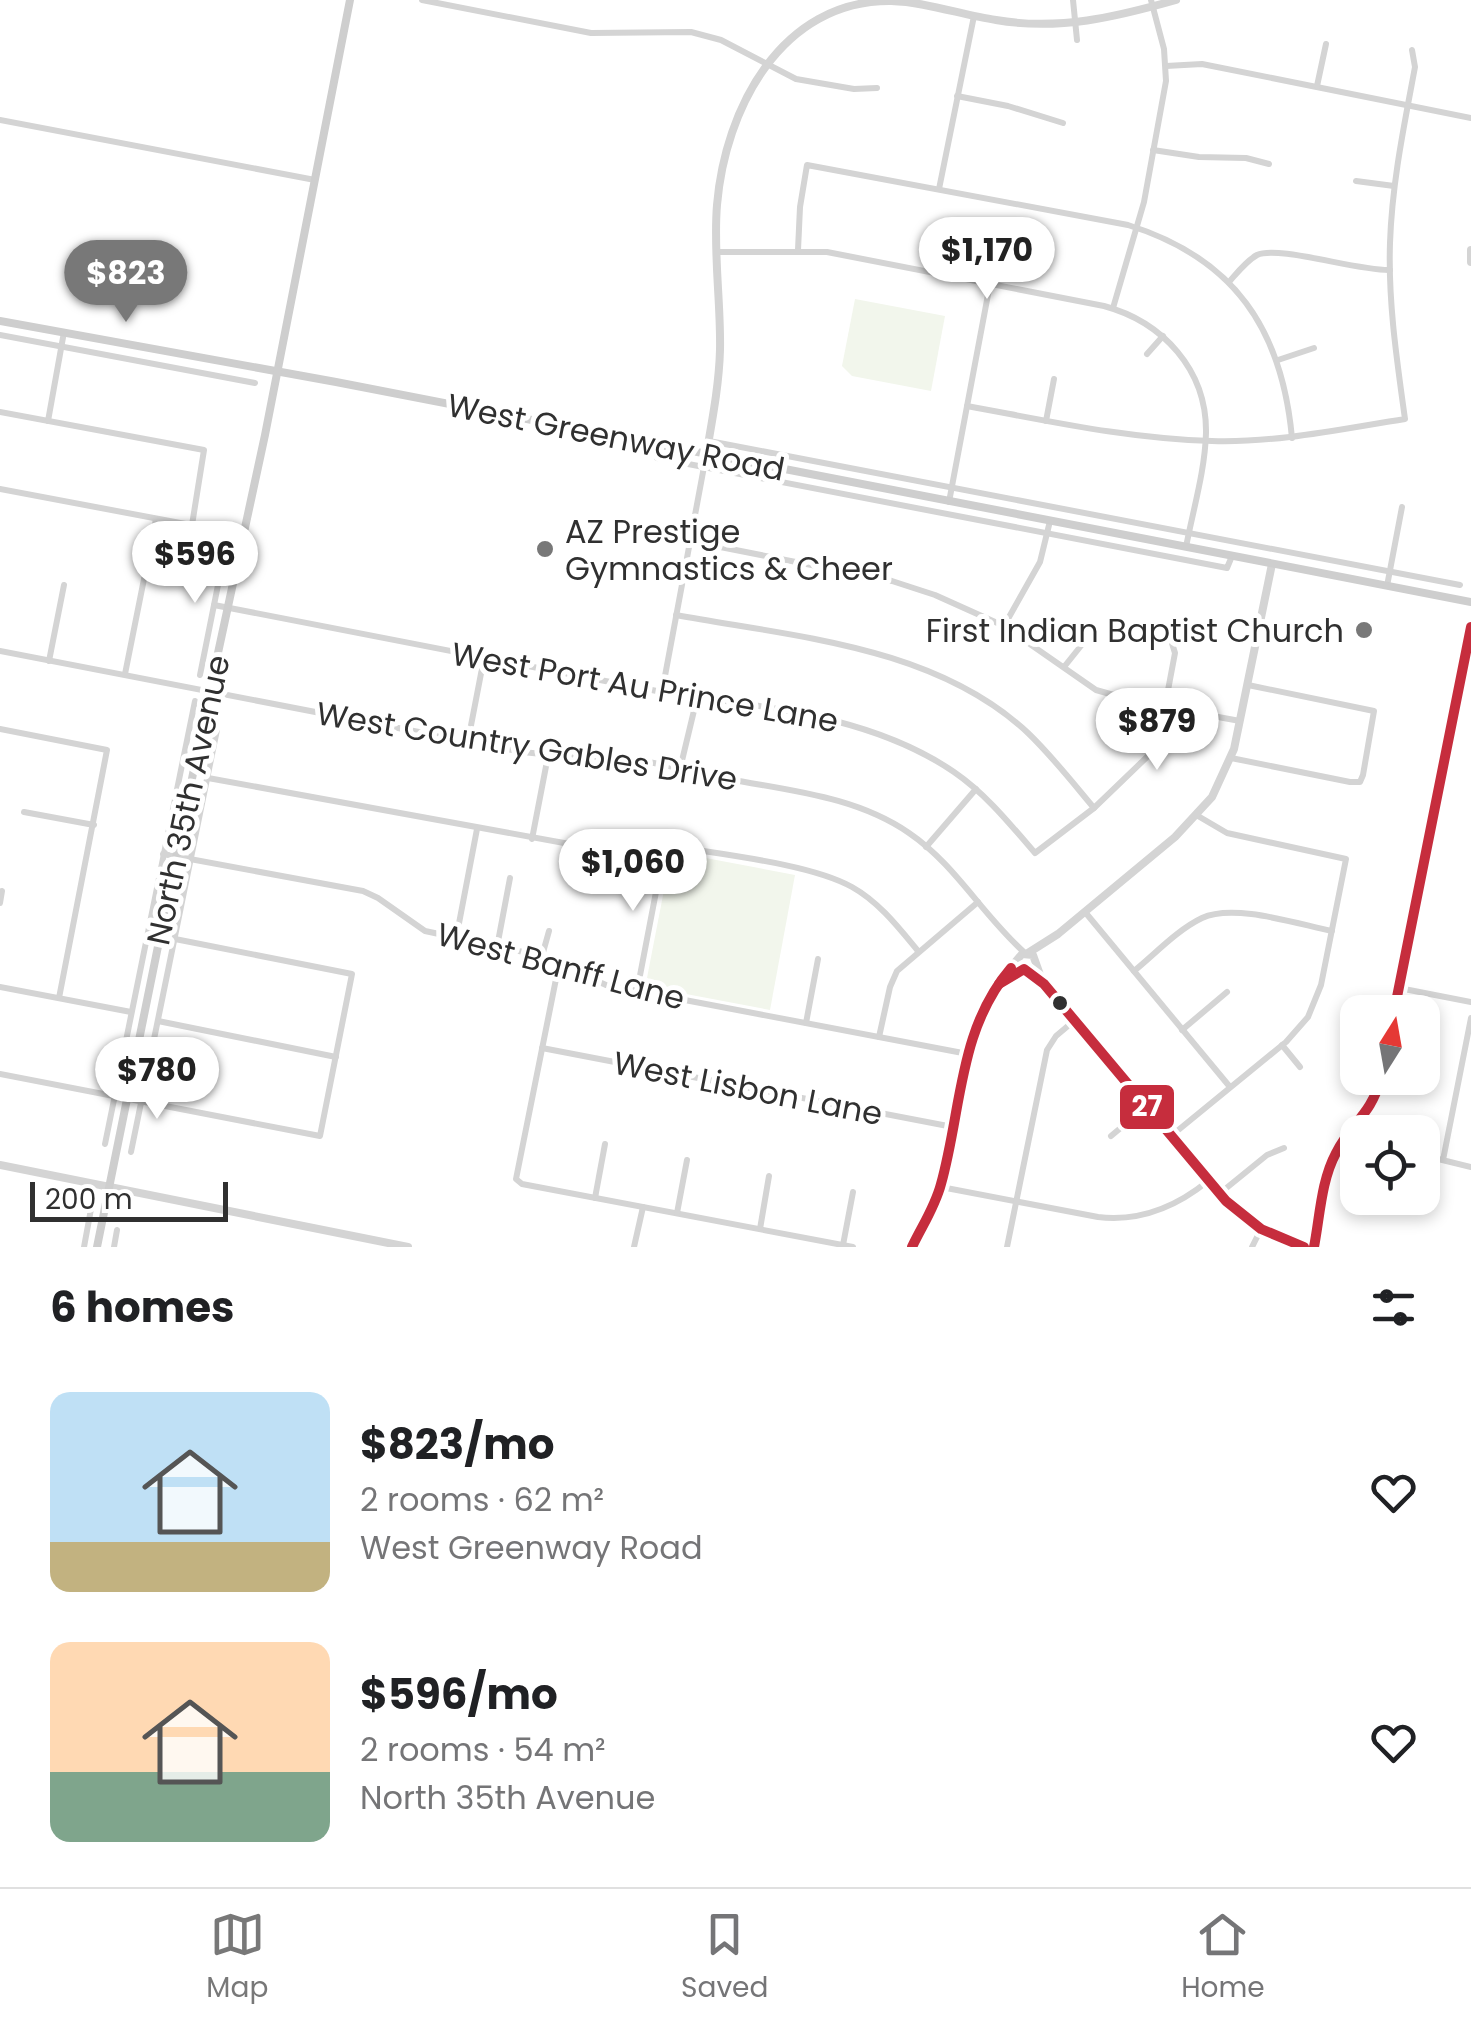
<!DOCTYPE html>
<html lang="en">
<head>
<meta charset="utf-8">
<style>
	:root { --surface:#fff; --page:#f6f6f6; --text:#202124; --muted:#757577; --line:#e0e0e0; --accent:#787878 }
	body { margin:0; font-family:Poppins,sans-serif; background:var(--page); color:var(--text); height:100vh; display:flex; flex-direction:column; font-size:38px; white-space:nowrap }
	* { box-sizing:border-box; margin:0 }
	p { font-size:32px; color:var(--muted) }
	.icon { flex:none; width:55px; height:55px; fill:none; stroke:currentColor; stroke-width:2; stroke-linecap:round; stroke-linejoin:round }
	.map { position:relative; height:1247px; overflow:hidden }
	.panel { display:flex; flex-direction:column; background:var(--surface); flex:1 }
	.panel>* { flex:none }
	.needle { width:65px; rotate:11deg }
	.controls { position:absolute; left:1340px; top:995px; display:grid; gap:20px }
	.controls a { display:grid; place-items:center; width:100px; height:100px; border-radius:20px; background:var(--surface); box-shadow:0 5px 15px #0003; font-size:50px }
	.scale { position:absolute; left:30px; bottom:25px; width:198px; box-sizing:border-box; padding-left:10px; border:5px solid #303030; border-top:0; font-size:28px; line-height:35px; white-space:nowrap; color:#303030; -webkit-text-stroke:8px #fff; paint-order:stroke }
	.price { position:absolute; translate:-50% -85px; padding:0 22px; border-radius:35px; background:#fff; color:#222; font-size:32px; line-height:65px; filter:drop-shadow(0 2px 5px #0008) }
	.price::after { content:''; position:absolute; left:50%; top:60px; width:30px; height:22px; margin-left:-15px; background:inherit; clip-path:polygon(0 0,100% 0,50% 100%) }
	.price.on { background:var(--accent); color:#fff }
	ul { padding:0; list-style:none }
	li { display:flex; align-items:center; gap:30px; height:250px; padding:0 50px }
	li span { display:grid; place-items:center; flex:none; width:280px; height:200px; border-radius:20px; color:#555 }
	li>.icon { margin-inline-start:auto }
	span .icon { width:120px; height:120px; fill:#fffc; stroke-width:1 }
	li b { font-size:42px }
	h2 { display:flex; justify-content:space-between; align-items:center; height:120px; padding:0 50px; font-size:42px }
	.dock { display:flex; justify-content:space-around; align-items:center; height:140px; border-top:2px solid var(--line); background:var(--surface); font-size:28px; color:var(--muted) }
	.dock a { display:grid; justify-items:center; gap:5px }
	.dock .on { color:var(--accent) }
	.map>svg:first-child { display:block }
	.green { fill:#f2f6ec }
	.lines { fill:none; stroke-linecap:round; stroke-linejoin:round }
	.minor { stroke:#d4d4d4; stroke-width:6 }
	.tertiary { stroke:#d4d4d4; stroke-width:8 }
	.secondary { stroke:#cecece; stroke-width:8 }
	.bus-1-casing { stroke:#fff; stroke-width:18 }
	.bus-1 { stroke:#c62d3d; stroke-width:10 }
	.poi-dot { fill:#787878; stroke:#fff; stroke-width:4 }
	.bus-dot { fill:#303030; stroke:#fff; stroke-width:4 }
	.labels { text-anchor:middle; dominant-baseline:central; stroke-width:10; stroke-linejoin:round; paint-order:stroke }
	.street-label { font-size:32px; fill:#303030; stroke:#fff }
	.poi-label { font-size:32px; fill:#303030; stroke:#fff; text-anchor:start }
	.line-badge { stroke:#fff; stroke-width:4 }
	.badge-label { font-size:28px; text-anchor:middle; font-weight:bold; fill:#fff }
</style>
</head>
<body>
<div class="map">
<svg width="1471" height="1247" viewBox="0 0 1471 1247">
	<rect width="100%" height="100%" fill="#fff"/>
	<g class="green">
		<path d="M 855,299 L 945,316 L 931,391 L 852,376 L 842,366 Z"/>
		<path d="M 674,852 L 795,875 L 770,1010 L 649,987 L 646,983 L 671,854 Z"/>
	</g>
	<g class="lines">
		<g class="minor">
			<path d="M 422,0 L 591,33 L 691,32 L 721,40 L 796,79 L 854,89 L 877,88"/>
			<path d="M 1073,0 L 1077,40"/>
			<path d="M 1166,66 L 1202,64 L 1471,118"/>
			<path d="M 1317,86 L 1326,44"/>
			<path d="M 957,96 L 1008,106 L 1063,123"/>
			<path d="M 0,120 L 315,180"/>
			<path d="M 1153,150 L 1199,157 L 1246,158 L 1269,164"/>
			<path d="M 1356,181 L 1394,186"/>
			<path d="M 939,189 L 974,16"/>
			<path d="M 798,250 L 800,207 L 807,165 L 1128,225 C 1234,258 1282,329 1292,438"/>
			<path d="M 717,252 L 827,252 L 1104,306 C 1163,322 1207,370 1206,433 C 1205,471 1193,510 1186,547"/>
			<path d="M 1229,282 C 1237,273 1246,261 1257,255 C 1277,245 1358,271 1390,270"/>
			<path d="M 1113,308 L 1144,202 L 1166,81 L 1164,49 L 1151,0"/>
			<path d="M 0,335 L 255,383"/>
			<path d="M 1147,354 L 1163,336"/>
			<path d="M 1278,360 L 1314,348"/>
			<path d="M 967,406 C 1049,421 1129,439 1212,441 C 1277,443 1341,429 1405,419 C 1397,361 1388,302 1390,243 C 1392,183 1404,126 1415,67 L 1412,50"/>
			<path d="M 0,412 L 204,450 L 192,525"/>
			<path d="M 48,421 L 64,332"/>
			<path d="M 1046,421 L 1054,379"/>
			<path d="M 709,441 L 1460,585"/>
			<path d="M 657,458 L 1227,568 L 1232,556"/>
			<path d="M 0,489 L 244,535"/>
			<path d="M 949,502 L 990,284"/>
			<path d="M 690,541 L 892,581 L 935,595 L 1004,626 L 1096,690 L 1142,703 L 1240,721"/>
			<path d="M 1387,586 L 1402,507"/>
			<path d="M 214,605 L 662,692 C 761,707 869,714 954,772 C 986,794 1010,824 1035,853 L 1094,808 L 1148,756 L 1162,722 L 1175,653 L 1171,640"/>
			<path d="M 676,615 C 795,637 935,646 1028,733 C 1052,756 1073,783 1094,808"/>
			<path d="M 1004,626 L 1040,562 L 1050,521"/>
			<path d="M 0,651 L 517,751 C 555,757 587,755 623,758 C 658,762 693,772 728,779 C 790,791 855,796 909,833 C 955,864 983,916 1025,953"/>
			<path d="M 49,661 L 64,585"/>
			<path d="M 1064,667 L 1088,637 L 1090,623"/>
			<path d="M 125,674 L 156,519"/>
			<path d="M 200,675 L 226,545"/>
			<path d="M 662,692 L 706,456"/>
			<path d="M 0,729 L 107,750 L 59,998"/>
			<path d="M 468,741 L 484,658"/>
			<path d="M 1231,758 L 1350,782 L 1360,782 L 1363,775 L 1374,711 L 1248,685"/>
			<path d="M 680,769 L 697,698"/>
			<path d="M 208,778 L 575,845"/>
			<path d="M 24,812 L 94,825"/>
			<path d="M 532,839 L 548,756"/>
			<path d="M 926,847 L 976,789"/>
			<path d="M 163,854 L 363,891 L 378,898 L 425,931 L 542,956 L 606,985 L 968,1054"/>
			<path d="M 0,903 L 2,891"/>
			<path d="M 1085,912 L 1230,1087"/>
			<path d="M 456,939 L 477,829"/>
			<path d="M 497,947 L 510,878"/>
			<path d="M 542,956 L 549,931"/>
			<path d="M 559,964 L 516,1179 L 522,1184 L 853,1247"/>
			<path d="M 1134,971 C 1155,954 1177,930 1202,918 C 1234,903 1297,924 1332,931"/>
			<path d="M 0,987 L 131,1012"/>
			<path d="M 1399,988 L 1471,1002"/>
			<path d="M 637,991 L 665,845 C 716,854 809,863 852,887 C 879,902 899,928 918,951"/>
			<path d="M 158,1021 L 336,1057"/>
			<path d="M 806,1023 L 818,959"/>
			<path d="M 1182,1030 L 1227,992"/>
			<path d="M 879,1037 L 890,987 L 897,971 L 978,902"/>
			<path d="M 1282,1045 L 1300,1067"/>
			<path d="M 542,1048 L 953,1127"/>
			<path d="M 0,1074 L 320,1136 L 352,974 L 175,939"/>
			<path d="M 1111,1136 L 1147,1106"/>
			<path d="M 1171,1136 L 1286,1042 L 1308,1017 L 1321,985 L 1346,859 L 1227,833 L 1198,816"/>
			<path d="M 105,1144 L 195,701"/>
			<path d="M 131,1152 L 217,730"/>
			<path d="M 1422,1155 L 1471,1167"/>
			<path d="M 1443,1160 L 1471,1018"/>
			<path d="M 941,1187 L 1098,1217 C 1140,1222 1176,1207 1208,1181"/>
			<path d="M 1219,1194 L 1267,1155 L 1284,1148"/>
			<path d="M 595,1198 L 605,1144"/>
			<path d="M 677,1213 L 687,1160"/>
			<path d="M 760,1229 L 769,1176"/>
			<path d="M 843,1245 L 853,1192"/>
			<path d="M 84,1247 L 91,1209"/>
			<path d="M 114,1247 L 117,1230"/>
			<path d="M 634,1247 L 643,1207"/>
			<path d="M 1007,1247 L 1047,1050 L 1056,1036 L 1075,1020"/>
			<path d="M 1252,1247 L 1261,1229"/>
		</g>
		<g class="tertiary">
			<path d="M 1471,250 L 1471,262"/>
			<path d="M 706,456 C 712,421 719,386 720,350 C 721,302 713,253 717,205 C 725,109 781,0 891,1 C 926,2 962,15 996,20 C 1059,31 1116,17 1176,0"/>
			<path d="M 1028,953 L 1058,934 L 1175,837 L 1212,797 L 1234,749 L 1272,564"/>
			<path d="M 1027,969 L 1044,984 L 1226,1201 L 1261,1229 L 1304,1247"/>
			<path d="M 1394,1012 L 1471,627"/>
			<path d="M 0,1165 L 408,1247"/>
			<path d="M 912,1247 L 941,1187 L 962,1077 L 977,1022 L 1001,979 L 1022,954 L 1033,955 L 1043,983"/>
			<path d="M 1314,1247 C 1320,1217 1322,1179 1336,1152 C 1355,1118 1371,1125 1381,1078"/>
		</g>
		<g class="secondary">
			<path d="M 0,321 L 336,382 L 1471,602"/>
			<path d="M 97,1247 L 210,690 L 265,435 L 350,0"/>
		</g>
		<defs>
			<g id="bus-1">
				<path d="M 999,984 L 1024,969 L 1044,984 L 1226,1201 L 1261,1229 L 1304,1247"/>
				<path d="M 1394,1012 L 1471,627"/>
				<path d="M 912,1247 C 922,1226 935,1207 941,1184 C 962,1109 958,1030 1011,968"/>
				<path d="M 1314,1247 C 1320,1216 1321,1181 1336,1153 C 1352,1122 1371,1115 1381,1078"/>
			</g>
		</defs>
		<use href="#bus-1" class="bus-1-casing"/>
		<use href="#bus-1" class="bus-1"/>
	</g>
	<g class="poi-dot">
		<circle cx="545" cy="549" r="10"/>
		<circle cx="1364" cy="630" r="10"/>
	</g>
	<circle class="bus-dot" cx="1060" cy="1003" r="9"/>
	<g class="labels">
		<g class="street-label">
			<text transform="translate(616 437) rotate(11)">West Greenway Road</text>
			<text transform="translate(645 687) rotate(10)">West Port Au Prince Lane</text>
			<text transform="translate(527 746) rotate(9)">West Country Gables Drive</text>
			<text transform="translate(188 800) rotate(-78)">North 35th Avenue</text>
			<text transform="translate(561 966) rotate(15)">West Banff Lane</text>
			<text transform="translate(748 1088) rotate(11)">West Lisbon Lane</text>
		</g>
		<g class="poi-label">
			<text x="565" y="531">AZ Prestige<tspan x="565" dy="37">Gymnastics &amp; Cheer</tspan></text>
			<text x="1344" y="630" text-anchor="end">First Indian Baptist Church</text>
		</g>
	</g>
	<rect class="line-badge" x="1118" y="1083" width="58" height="48" rx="10" fill="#c62d3d"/>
	<g class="badge-label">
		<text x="1147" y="1116">27</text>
	</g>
</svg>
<div class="controls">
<a><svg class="needle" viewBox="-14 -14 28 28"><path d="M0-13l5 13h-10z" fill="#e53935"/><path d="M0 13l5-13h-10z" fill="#757577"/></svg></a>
<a><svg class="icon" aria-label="locate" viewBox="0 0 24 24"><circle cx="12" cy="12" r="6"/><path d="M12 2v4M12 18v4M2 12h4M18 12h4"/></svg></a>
</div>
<div class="scale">200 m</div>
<b class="price" style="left:987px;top:302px">$1,170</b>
<b class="price on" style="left:126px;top:325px">$823</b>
<b class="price" style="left:195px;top:606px">$596</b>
<b class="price" style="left:1157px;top:773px">$879</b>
<b class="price" style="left:633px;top:914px">$1,060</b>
<b class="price" style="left:157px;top:1122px">$780</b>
</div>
<section class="panel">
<h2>6 homes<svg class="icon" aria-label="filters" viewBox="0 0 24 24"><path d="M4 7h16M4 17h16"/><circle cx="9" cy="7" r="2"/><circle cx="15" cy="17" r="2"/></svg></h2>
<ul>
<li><span style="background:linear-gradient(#bfe0f5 75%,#c2b280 0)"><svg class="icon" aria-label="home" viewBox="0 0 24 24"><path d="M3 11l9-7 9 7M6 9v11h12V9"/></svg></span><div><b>$823/mo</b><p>2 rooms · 62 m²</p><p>West Greenway Road</p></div><svg class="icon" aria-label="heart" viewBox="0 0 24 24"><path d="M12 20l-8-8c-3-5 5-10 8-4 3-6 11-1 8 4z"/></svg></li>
<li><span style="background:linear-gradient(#ffd9b3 65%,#7fa58c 0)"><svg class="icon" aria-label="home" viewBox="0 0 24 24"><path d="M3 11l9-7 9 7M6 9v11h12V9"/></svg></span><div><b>$596/mo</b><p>2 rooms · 54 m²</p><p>North 35th Avenue</p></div><svg class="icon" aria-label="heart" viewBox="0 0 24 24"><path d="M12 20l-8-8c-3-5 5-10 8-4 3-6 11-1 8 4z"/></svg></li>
</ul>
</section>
<nav class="dock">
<a class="on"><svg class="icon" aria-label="map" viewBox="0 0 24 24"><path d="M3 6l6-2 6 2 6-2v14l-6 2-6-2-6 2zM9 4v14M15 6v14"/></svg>Map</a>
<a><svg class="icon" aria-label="saved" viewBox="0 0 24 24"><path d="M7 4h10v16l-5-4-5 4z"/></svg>Saved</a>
<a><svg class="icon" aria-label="home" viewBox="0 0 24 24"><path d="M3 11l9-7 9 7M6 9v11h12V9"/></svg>Home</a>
</nav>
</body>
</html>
